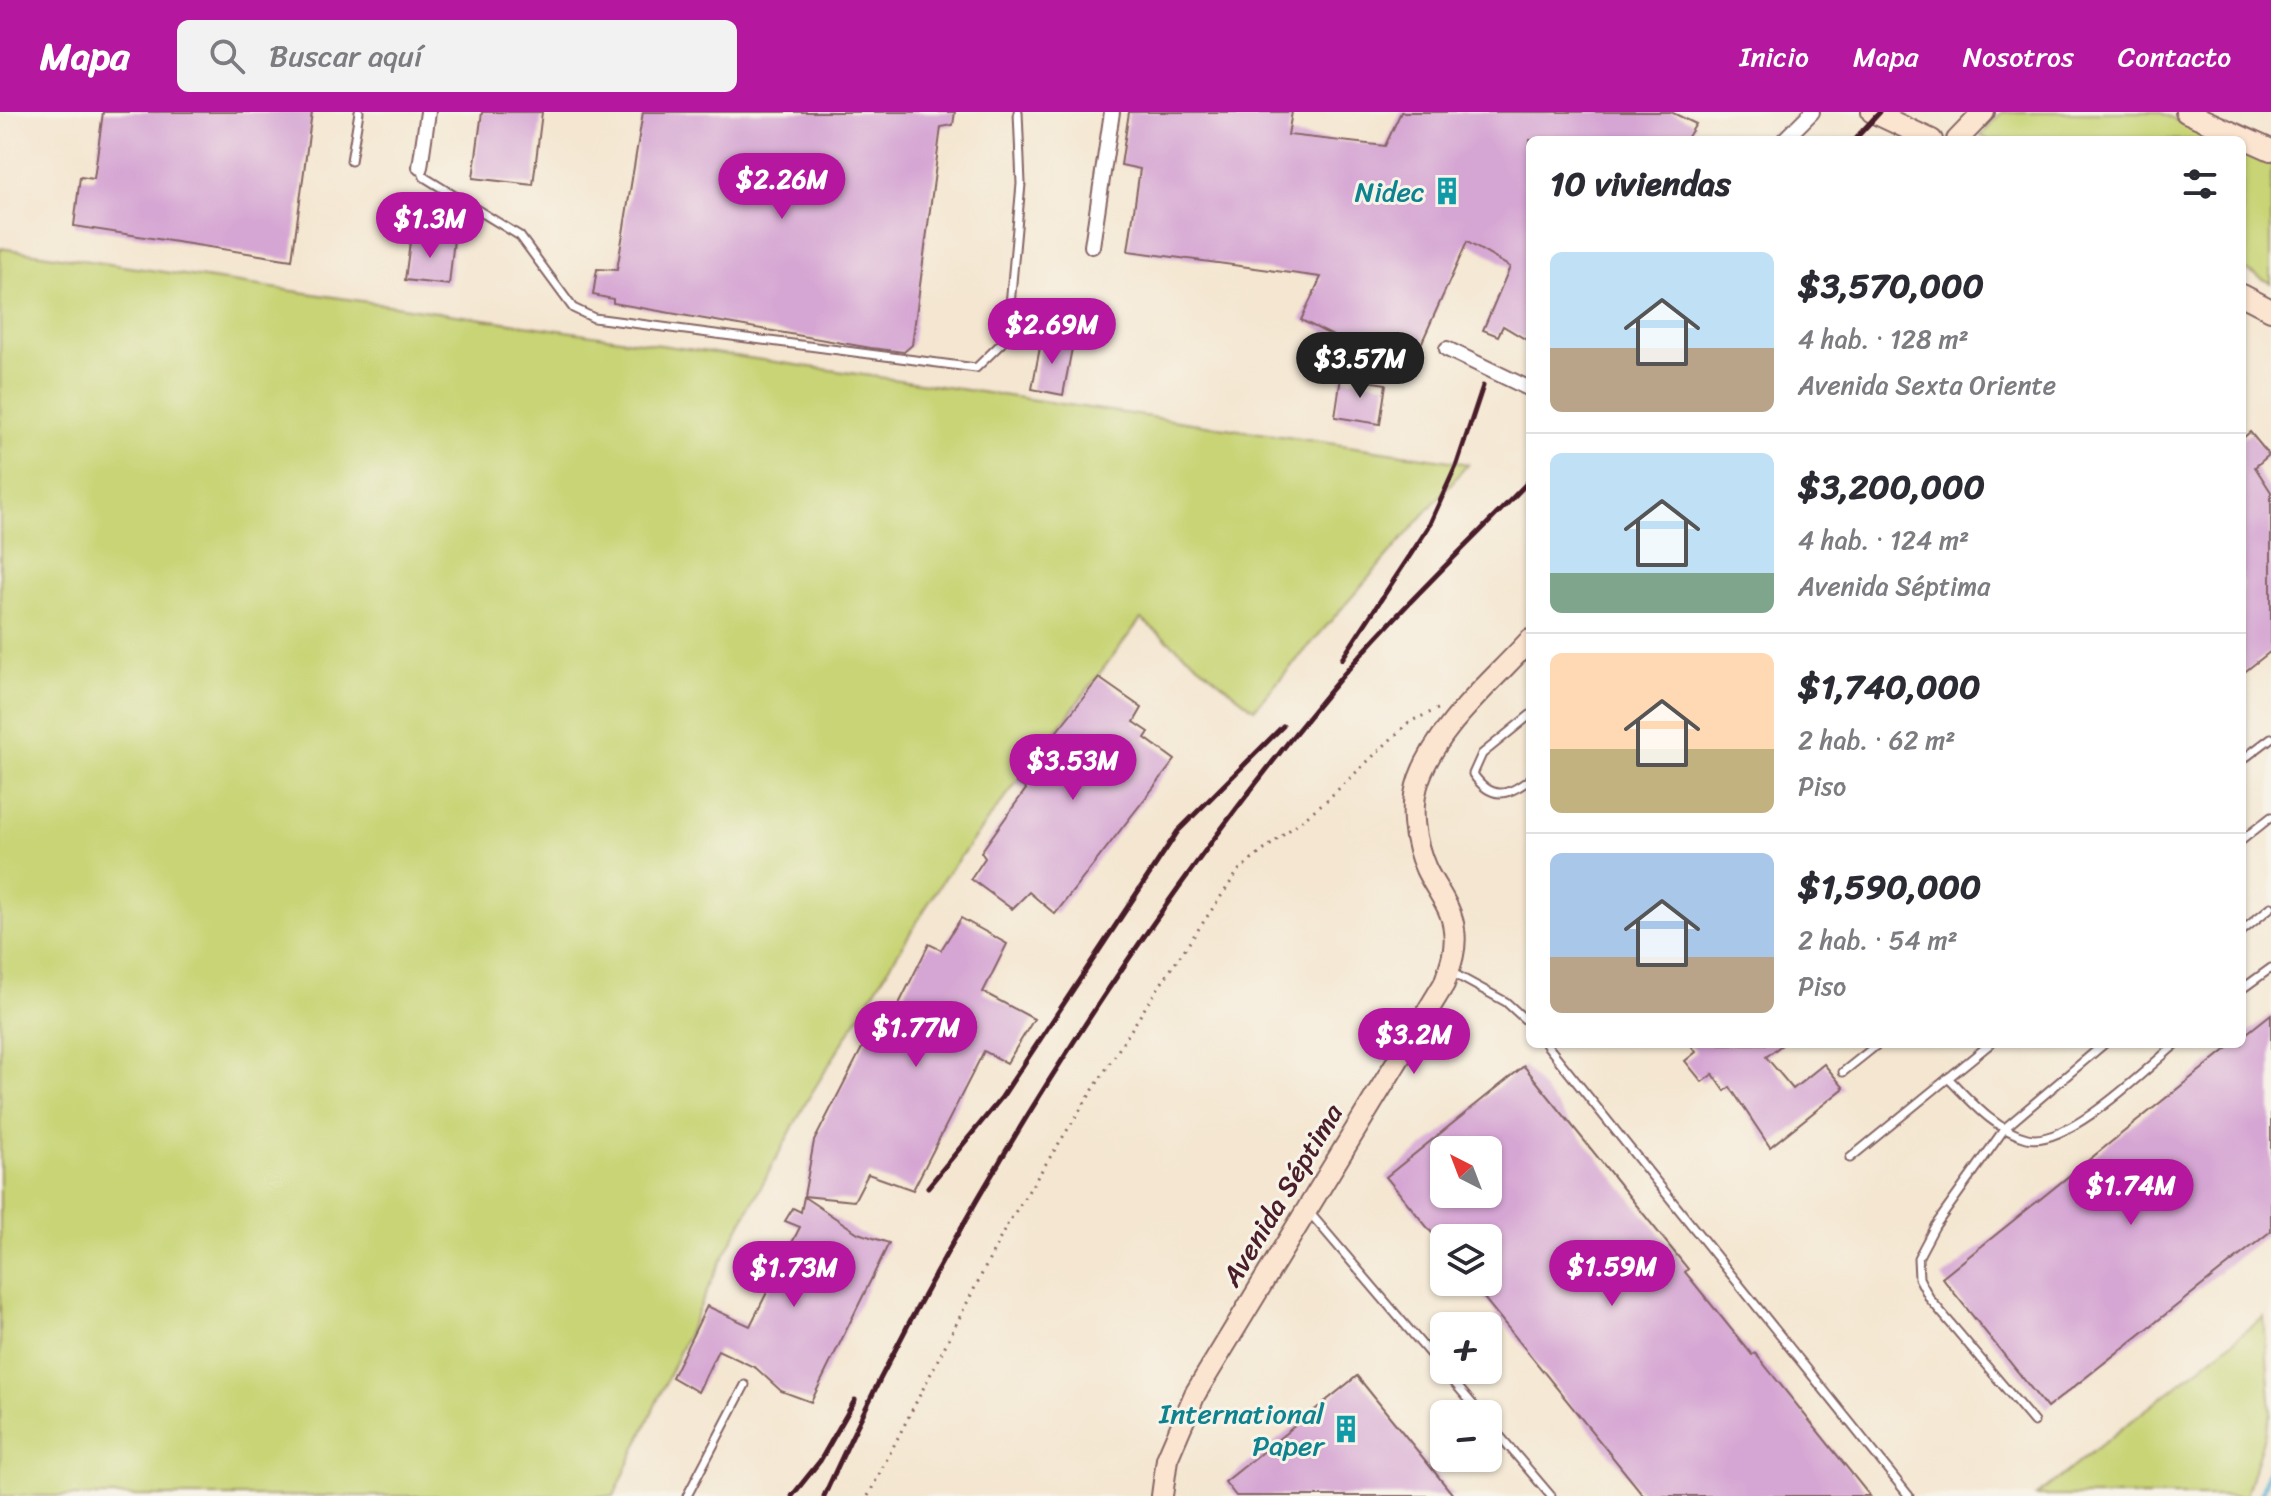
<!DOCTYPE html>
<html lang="es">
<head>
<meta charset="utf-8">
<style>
	:root { --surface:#fff; --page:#f2f2f3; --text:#2b2b33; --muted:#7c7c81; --line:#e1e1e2; --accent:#b5179e }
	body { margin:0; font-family:Sriracha,sans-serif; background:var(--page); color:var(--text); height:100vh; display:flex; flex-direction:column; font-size:30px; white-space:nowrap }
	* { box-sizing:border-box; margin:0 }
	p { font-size:26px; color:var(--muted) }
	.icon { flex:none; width:44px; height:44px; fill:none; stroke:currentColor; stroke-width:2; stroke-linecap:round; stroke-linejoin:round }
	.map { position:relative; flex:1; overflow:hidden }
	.side { position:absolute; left:1526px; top:24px; width:720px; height:912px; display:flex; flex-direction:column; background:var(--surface); border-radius:12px; box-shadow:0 2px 6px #0004 }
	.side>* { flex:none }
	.needle { width:52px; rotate:318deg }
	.controls { position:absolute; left:1430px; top:1024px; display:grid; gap:16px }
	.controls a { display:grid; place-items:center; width:72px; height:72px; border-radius:12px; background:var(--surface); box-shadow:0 2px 6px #0004; font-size:40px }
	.price { position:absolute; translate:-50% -68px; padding:0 18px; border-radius:28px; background:var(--accent); color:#fff; font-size:26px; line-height:52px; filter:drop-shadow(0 2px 4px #0008) }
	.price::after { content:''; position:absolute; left:50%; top:48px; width:24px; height:18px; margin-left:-12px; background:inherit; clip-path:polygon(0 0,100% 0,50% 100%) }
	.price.on { background:#222; color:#fff }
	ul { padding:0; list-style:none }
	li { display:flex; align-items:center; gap:24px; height:200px; padding:0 24px }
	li+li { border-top:2px solid var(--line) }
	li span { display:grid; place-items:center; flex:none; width:224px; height:160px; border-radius:12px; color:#555 }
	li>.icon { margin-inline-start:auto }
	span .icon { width:96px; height:96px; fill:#fffc; stroke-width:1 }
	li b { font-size:34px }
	h2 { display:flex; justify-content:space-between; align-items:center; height:96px; padding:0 24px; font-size:34px }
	header { display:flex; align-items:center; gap:48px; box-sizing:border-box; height:112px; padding:0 40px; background:var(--accent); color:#fff }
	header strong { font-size:38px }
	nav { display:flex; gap:44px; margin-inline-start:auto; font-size:28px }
	.search { width:560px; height:72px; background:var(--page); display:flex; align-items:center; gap:20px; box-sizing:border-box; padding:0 28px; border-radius:12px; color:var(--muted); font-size:30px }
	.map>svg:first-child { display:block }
	.green { fill:#c8d475; stroke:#897a50; stroke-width:2 }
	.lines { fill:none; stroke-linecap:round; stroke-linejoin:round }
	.stream { stroke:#5db3da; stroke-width:5 }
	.building { fill:#d5a5d3; fill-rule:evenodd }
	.lane-casing { stroke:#866565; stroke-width:11 }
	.street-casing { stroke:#866565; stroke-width:18 }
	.secondary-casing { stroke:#866565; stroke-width:24 }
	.path { stroke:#866565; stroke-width:3; stroke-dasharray:2 6; stroke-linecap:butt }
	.lane { stroke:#fff; stroke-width:7 }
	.street { stroke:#fff; stroke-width:14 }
	.secondary { stroke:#fce5d0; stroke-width:20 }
	.rail { stroke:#4a1f2b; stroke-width:5 }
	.labels { text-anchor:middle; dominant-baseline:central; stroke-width:6; stroke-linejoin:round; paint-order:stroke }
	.culture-label { font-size:28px; fill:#0d838f; stroke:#f7f3e8; text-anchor:end }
	.street-label { font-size:28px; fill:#4a1f2b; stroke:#f7f3e8 }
</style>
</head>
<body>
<header>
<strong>Mapa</strong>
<div class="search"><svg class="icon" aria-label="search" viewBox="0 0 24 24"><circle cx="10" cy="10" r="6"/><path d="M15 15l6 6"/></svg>Buscar aquí</div>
<nav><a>Inicio</a><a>Mapa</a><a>Nosotros</a><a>Contacto</a></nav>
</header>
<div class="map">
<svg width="2271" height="1384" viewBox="0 0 2271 1384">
	<rect width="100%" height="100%" fill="#f7f3e8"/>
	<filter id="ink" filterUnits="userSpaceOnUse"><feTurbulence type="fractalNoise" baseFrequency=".0125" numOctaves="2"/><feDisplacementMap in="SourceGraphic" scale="16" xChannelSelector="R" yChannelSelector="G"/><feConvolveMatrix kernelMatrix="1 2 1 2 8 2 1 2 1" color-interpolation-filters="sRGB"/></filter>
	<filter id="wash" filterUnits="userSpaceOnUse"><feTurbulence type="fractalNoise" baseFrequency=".006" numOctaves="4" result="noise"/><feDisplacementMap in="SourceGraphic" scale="32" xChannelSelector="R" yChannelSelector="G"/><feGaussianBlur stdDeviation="1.8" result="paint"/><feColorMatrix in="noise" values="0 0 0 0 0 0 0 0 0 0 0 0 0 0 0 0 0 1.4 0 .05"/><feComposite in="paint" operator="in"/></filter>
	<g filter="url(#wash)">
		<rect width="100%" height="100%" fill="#f4e6d0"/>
		<g class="green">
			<path d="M 2002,0 L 2159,0 L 2219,28 L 1989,28 L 1981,24 Z"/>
			<path d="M 2242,39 L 2271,52 L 2271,171 L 2242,156 Z"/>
			<path d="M 0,136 L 1437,347 L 1468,352 L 1254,597 L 1141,507 L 944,766 L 808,987 L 718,1155 L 614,1384 L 0,1384 Z"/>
			<path d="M 2264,1205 L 2271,1301 L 2246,1384 L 2036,1384 Z"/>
		</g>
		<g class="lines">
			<path class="stream" d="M 2261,1384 L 2271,1348"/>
		</g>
		<g id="blocks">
			<g class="building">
				<path d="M 103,0 L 312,0 L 292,148 L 74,114 L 80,65 L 94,67 Z"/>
				<path d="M 482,0 L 542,0 L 533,73 L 473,66 Z"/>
				<path d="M 643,0 L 955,0 L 953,13 L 941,15 L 912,233 L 904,240 L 871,236 L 613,191 L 613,187 L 593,183 L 597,157 L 617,158 Z"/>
				<path d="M 1129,0 L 1292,0 L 1288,23 L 1385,34 L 1401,0 L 1671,0 L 1696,12 L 1686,28 L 1530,28 L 1530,230 L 1503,214 L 1498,224 L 1483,218 L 1510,155 L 1467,130 L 1418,239 L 1396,229 L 1387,251 L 1301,208 L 1321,165 L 1128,139 L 1140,57 L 1121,53 Z"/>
				<path d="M 411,122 L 454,127 L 449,173 L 405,168 Z"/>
				<path d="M 1042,225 L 1073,231 L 1063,283 L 1032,277 Z"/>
				<path d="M 1341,265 L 1386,272 L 1380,312 L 1335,305 Z"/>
				<path d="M 2250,320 L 2269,343 L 2255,355 L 2271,380 L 2271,539 L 2242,562 L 2242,327 Z"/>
				<path d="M 1099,566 L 1142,596 L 1134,610 L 1149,620 L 1145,626 L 1175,648 L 1055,802 L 1029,780 L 1012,797 L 971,767 L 985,746 L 981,740 L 1026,677 L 1016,671 Z"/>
				<path d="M 961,806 L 1007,832 L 983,880 L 1034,907 L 1007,951 L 984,939 L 913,1078 L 868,1062 L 854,1089 L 804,1084 L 814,1029 L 879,903 L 898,894 L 929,832 L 941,838 Z"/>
				<path d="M 2271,902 L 2271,1119 L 2047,1296 L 1942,1166 L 2233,932 L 2242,932 L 2242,925 Z"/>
				<path d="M 1690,932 L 1783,932 L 1766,945 L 1793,977 L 1824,952 L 1844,976 L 1770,1035 L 1730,975 L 1725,979 L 1713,962 L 1702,970 L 1685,949 L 1696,940 Z"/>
				<path d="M 1524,954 L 1688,1157 L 1685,1160 L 1752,1243 L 1755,1241 L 1870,1384 L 1644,1384 L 1471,1170 L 1488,1170 L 1488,1126 L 1436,1126 L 1386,1065 ZM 1444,1038 L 1488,1038 L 1488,1082 L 1444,1082 Z"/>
				<path d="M 804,1085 L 858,1121 L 889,1131 L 811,1290 L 781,1279 L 756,1256 L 718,1238 L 698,1280 L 672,1265 L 707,1194 L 750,1214 L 800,1115 L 785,1109 L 793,1096 L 801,1100 Z"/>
				<path d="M 1357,1264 L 1454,1384 L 1236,1384 L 1225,1370 Z"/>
			</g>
		</g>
	</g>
	<g filter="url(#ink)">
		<use href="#blocks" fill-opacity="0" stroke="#866565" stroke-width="2"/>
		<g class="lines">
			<defs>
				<g id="lane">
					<path d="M 351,49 L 359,0"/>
					<path d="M 420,55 L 424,65 L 520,124 L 573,196 L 594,206 L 976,256 L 1007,226 L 1021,72 L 1018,0"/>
					<path d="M 1530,603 L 1482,642 L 1473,662 C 1491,688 1507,685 1530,667"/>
					<path d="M 2242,648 L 2271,626"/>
					<path d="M 2242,728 L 2271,705"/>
					<path d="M 2242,819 L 2271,795"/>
					<path d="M 1451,860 L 1506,890 L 1530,912"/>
					<path d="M 2242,877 L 2271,856"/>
					<path d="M 1546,932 L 1909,1384"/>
					<path d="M 1843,960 L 1878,932"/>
					<path d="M 1948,966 C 1971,989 1995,1018 2027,1026 C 2067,1036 2146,957 2176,932"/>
					<path d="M 1850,1046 L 1990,932"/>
					<path d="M 1309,1100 L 1481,1302"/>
					<path d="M 1488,1310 L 1551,1384"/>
					<path d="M 2034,1310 L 1930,1187 L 1919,1166 L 1918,1146 L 1935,1114 L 2005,1016 L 2104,932"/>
					<path d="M 687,1384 L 745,1273"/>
				</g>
				<g id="street">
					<path d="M 1784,28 L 1812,0"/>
					<path d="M 420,55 L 428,0"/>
					<path d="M 1092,134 L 1112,0"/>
					<path d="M 1447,237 L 1530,277"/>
				</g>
				<g id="secondary">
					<path d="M 1872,0 L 1932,28"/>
					<path d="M 2186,0 L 2271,38"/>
					<path d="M 1957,28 L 1984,0"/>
					<path d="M 2242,183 L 2271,198"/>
					<path d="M 1162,1384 L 1167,1347 L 1195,1282 L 1444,872 C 1450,855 1457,837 1454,818 C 1452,795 1436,778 1426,757 C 1414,730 1409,696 1419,667 C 1438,614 1492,570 1530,528"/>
				</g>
			</defs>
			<use href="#lane" class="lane-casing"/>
			<use href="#street" class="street-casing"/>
			<use href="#secondary" class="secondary-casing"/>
			<path class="path" d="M 868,1384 L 1007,1113 L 1150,888 L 1239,758 L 1327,688 L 1409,610 L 1440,596"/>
			<use href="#lane" class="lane"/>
			<use href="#street" class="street"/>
			<use href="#secondary" class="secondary"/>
			<g class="rail">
				<path d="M 1854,28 L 1880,0"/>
				<path d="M 1342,547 L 1428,416 L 1457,352 L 1483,274"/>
				<path d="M 928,1075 L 1002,985 L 1178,719 L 1283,614"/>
				<path d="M 792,1384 L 820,1349 L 855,1288"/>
				<path d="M 824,1384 C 951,1105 1133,817 1328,581 C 1390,506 1463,438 1530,368"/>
			</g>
		</g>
	</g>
	<defs>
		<symbol id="building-bare" viewBox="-9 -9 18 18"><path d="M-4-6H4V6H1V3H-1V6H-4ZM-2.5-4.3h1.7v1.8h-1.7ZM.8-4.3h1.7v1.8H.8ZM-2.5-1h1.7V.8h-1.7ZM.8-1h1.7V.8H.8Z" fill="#0f9aa8" stroke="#f7f3e8" stroke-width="2.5" paint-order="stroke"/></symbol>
	</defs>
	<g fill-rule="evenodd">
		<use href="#building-bare" x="1427" y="59" width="40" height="40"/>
		<use href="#building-bare" x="1326" y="1297" width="40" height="40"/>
	</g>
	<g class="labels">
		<g class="culture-label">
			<text x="1425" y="79">Nidec</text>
			<text x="1324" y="1301">International<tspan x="1324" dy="32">Paper</tspan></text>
		</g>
		<g class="street-label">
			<text transform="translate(1282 1083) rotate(-59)">Avenida Séptima</text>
		</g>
	</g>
</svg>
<div class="controls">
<a><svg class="needle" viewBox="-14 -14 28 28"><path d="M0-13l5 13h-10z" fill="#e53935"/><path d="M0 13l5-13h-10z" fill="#7c7c81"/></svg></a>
<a><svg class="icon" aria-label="layers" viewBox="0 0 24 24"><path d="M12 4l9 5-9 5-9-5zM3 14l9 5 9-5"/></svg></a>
<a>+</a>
<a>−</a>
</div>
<b class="price" style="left:782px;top:109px">$2.26M</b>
<b class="price" style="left:430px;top:148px">$1.3M</b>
<b class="price" style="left:1052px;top:254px">$2.69M</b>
<b class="price on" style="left:1360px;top:288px">$3.57M</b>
<b class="price" style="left:1073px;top:690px">$3.53M</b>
<b class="price" style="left:916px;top:957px">$1.77M</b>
<b class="price" style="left:1414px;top:964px">$3.2M</b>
<b class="price" style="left:2131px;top:1115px">$1.74M</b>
<b class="price" style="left:1612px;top:1196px">$1.59M</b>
<b class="price" style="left:794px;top:1197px">$1.73M</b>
<section class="side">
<h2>10 viviendas<svg class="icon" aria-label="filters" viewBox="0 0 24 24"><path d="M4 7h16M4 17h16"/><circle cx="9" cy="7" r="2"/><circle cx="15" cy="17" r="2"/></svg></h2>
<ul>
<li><span style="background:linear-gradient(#bfe0f5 60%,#b9a48a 0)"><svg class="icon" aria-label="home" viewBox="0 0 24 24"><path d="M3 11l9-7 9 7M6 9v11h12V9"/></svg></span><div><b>$3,570,000</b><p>4 hab. · 128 m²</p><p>Avenida Sexta Oriente</p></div></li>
<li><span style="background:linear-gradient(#bfe0f5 75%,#7fa58c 0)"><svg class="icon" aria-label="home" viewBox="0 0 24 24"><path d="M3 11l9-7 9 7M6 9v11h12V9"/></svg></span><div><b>$3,200,000</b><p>4 hab. · 124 m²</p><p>Avenida Séptima</p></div></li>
<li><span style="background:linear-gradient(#ffd9b3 60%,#c2b280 0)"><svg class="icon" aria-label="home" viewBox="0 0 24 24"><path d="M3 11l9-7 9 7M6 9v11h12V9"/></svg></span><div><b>$1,740,000</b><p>2 hab. · 62 m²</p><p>Piso</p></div></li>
<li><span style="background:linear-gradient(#a9c7e8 65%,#b9a48a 0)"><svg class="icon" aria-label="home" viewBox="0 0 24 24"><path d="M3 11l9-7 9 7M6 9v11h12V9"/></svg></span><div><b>$1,590,000</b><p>2 hab. · 54 m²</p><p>Piso</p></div></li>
</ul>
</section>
</div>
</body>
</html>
